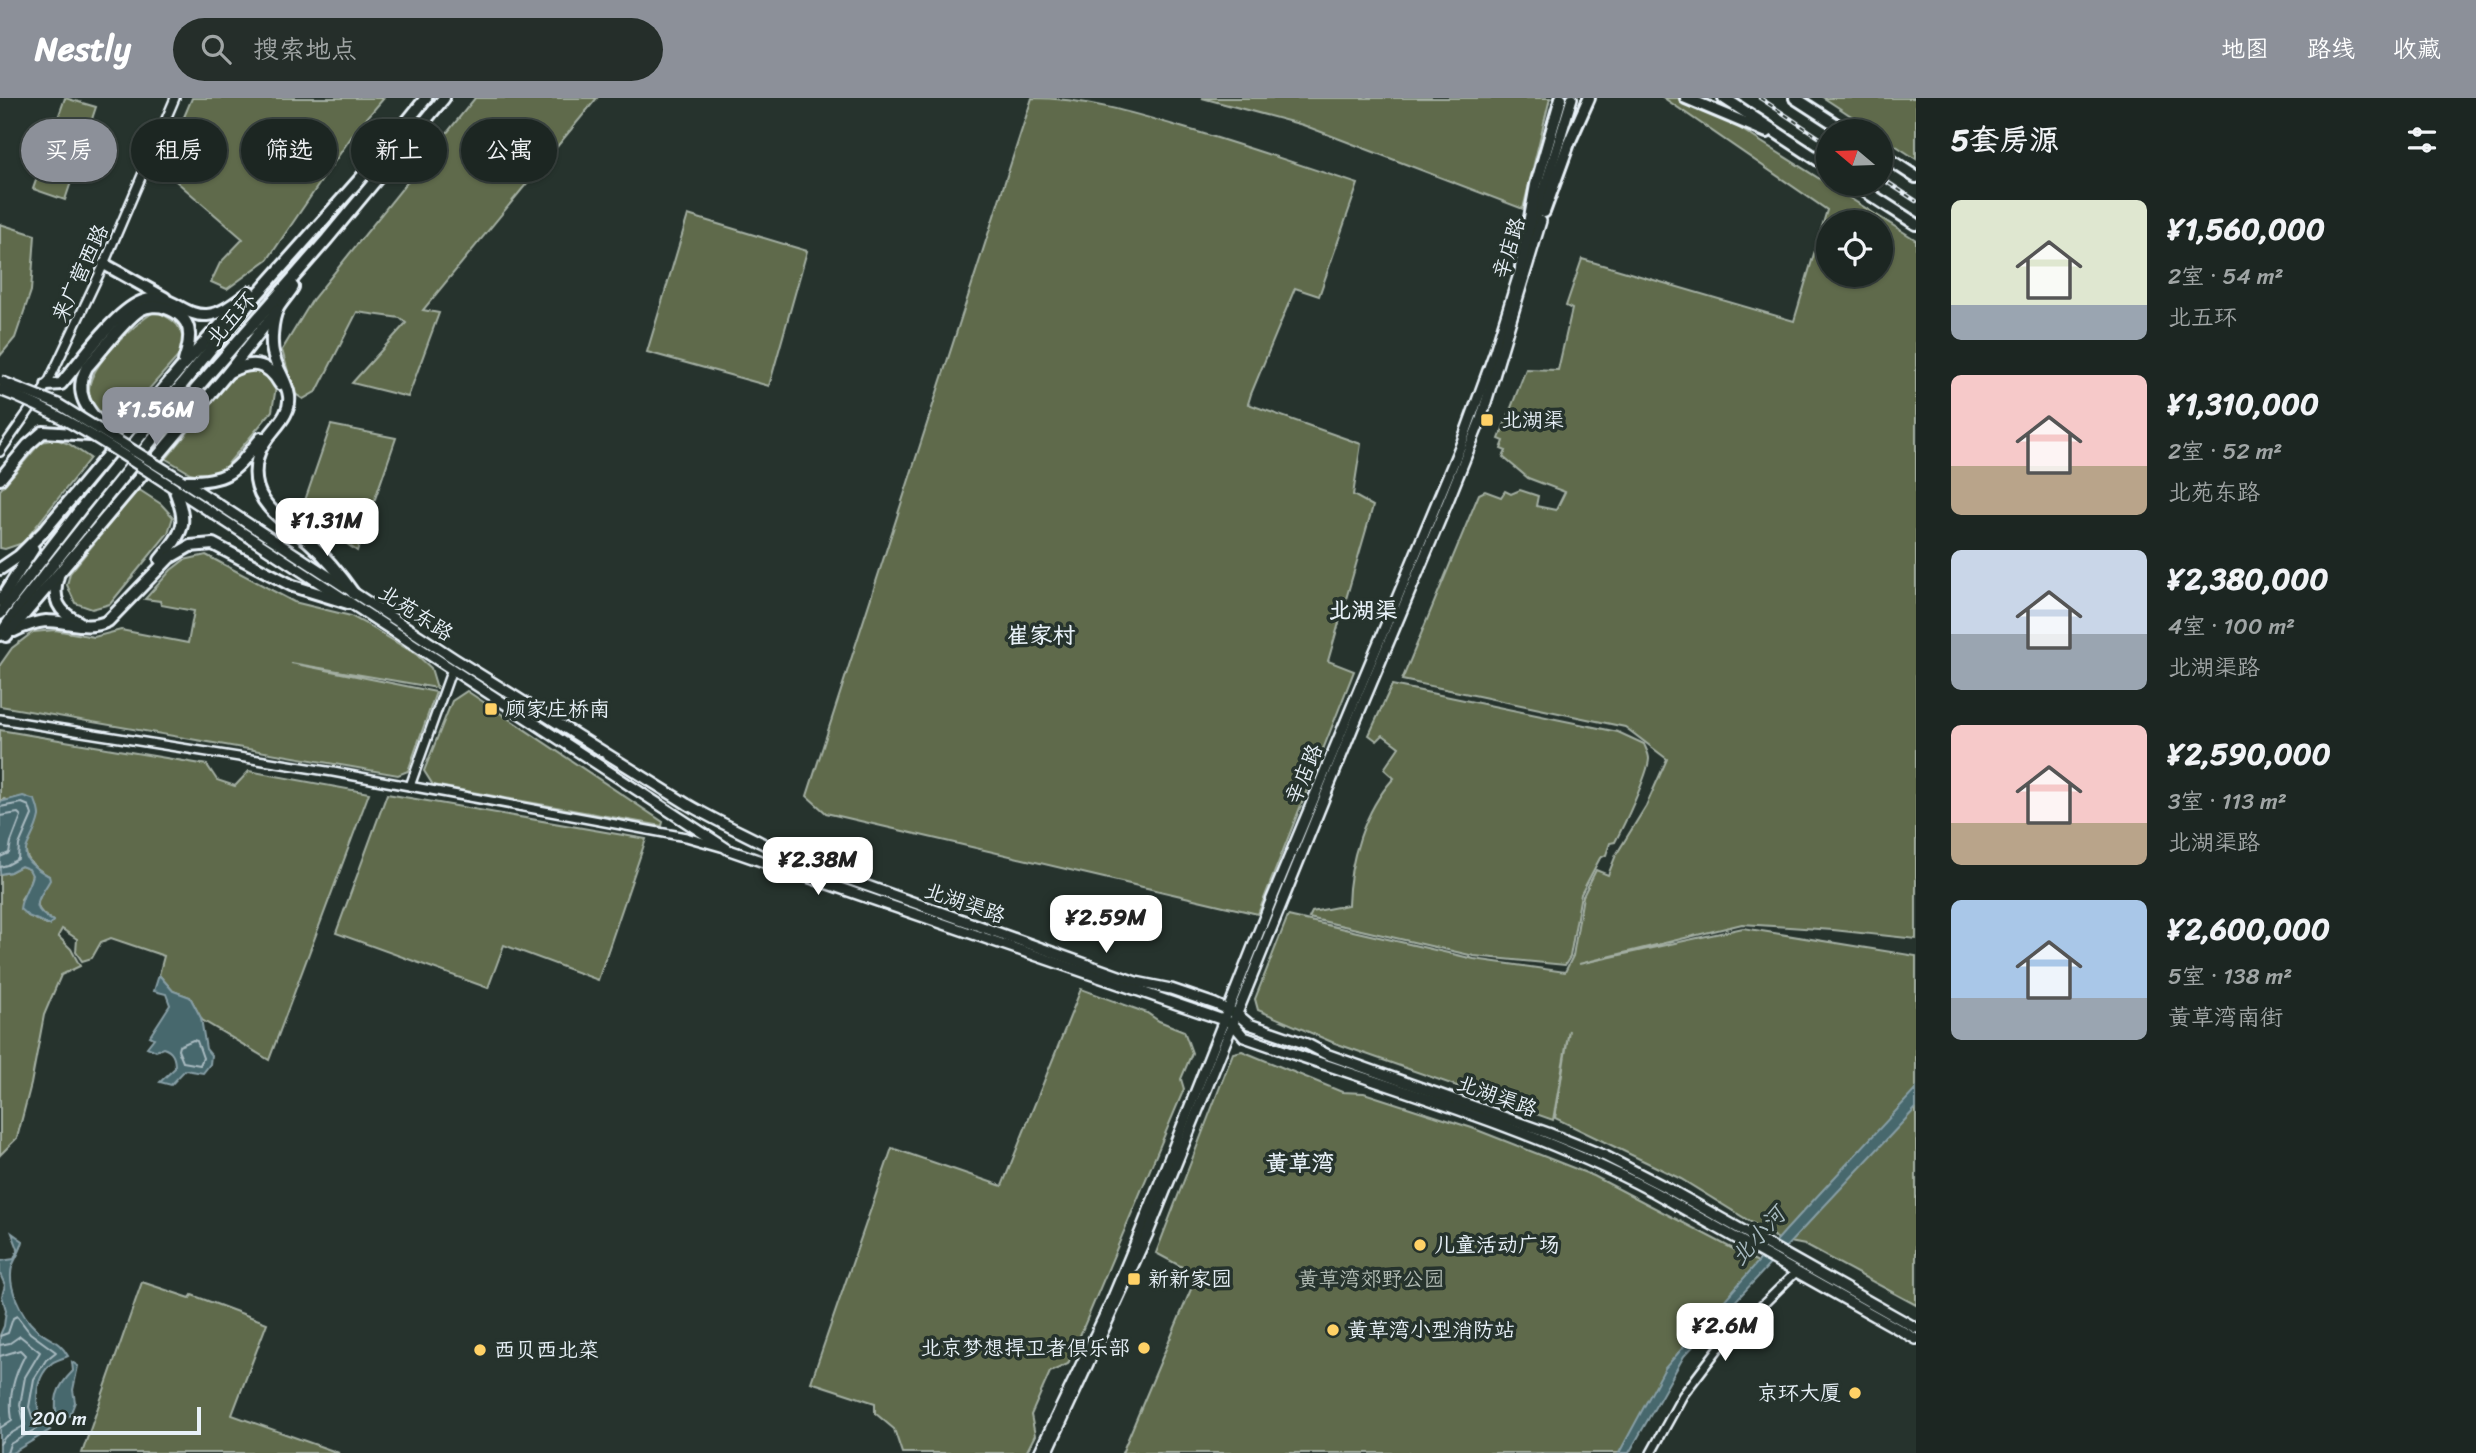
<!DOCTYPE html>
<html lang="zh">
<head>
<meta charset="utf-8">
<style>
	:root { --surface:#1c2622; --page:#252e2a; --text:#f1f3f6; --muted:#a0a5a5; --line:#3a4340; --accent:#8c9099 }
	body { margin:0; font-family:Sriracha,"LXGW WenKai TC",sans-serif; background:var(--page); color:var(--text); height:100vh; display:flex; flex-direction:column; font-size:26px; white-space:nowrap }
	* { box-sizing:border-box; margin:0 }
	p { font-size:23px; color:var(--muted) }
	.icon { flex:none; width:38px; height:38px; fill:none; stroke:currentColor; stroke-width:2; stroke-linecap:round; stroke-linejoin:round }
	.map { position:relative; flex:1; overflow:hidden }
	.panel { display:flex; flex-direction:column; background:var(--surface); width:560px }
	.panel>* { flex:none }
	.guide { position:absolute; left:21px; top:21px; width:665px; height:63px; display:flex; gap:14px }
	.needle { width:46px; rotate:289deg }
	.tools { position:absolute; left:1816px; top:21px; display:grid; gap:14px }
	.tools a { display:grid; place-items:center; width:77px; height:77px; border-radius:50%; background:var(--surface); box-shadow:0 2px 5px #0004,0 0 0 2px var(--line); font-size:35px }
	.scale { position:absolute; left:21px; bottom:18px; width:180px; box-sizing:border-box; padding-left:7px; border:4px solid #e8f1f8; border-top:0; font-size:19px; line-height:24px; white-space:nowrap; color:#e8f1f8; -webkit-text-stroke:5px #26332d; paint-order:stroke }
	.price { position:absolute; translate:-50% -60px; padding:0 16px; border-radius:14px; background:#fff; color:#222; font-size:23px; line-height:46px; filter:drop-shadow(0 2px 4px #0008) }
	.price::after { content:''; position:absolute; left:50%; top:42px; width:21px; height:16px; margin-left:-10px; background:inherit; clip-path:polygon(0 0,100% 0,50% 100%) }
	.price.active { background:var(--accent); color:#fff }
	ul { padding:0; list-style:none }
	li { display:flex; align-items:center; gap:21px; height:175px; padding:0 35px }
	li span { display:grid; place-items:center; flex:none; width:196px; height:140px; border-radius:10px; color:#555 }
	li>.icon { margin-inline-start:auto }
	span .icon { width:84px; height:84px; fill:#fffc; stroke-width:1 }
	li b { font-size:30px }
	h2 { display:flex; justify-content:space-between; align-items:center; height:84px; padding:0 35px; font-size:30px }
	.pill { padding:0 24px; border-radius:32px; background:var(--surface); box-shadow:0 2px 5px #0004,0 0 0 2px var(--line); font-size:24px; line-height:63px }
	.pill.active { background:var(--accent); color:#fff }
	header { display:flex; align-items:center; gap:42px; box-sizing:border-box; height:98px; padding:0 35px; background:var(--accent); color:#fff }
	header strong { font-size:33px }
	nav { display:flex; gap:38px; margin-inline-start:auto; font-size:24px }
	.search { width:490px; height:63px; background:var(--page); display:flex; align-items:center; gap:18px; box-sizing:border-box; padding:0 24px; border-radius:38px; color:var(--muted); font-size:26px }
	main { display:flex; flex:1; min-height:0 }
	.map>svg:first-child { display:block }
	.green { fill:#5e6b4c; stroke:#a3aea2; stroke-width:2; fill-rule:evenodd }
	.water { fill:#47676d; stroke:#879ea5; stroke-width:2 }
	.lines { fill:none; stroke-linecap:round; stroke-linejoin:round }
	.shore { stroke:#a8bac0; stroke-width:2 }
	.minor-casing { stroke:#e8f1f8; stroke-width:12 }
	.major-casing { stroke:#e8f1f8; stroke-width:14 }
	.highway-casing { stroke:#e8f1f8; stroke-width:16 }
	.minor { stroke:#26332d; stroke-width:7 }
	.major { stroke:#26332d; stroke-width:9 }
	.highway { stroke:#26332d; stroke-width:10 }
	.rail-casing { stroke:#e8f1f8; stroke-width:4.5 }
	.rail { stroke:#26332d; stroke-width:2; stroke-dasharray:5; stroke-linecap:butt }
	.major-bridge-casing { stroke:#e8f1f8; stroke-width:14; stroke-linecap:butt }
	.major-bridge { stroke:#26332d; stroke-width:9 }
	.poi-dot { fill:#ffd166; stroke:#26332d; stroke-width:2.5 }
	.labels { text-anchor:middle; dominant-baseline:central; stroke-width:7; stroke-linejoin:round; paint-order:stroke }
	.street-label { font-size:21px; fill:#e8f1f8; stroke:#26332d }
	.poi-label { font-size:21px; fill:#e8f1f8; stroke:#26332d; text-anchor:start }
	.park-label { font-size:21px; fill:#b1bbb3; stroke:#26332d }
	.neighbourhood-label { font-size:23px; font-weight:bold; fill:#e8f1f8; stroke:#26332d }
	.water-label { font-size:23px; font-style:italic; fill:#a8bac0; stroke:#26332d }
</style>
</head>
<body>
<header>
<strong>Nestly</strong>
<div class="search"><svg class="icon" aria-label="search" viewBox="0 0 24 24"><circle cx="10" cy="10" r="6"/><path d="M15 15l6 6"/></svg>搜索地点</div>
<nav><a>地图</a><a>路线</a><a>收藏</a></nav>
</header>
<main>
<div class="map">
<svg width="1916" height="1355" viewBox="0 0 1916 1355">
	<rect width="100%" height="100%" fill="#26332d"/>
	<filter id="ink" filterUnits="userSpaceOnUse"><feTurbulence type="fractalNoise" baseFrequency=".0143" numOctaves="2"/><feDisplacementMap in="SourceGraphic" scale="14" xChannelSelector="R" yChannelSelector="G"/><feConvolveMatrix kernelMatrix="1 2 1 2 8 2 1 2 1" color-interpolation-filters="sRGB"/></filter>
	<g filter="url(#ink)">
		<g class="green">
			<path d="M 65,0 L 96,9 L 65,102 L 33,91 Z"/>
			<path d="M 192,0 L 384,0 L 354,35 L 268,161 L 227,191 L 211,184 L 220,165 L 243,141 L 162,71 Z"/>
			<path d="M 475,0 L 597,0 L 423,212 L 439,215 L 408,299 L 352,285 L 406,225 L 400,220 L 357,214 L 317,293 L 303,301 L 294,295 L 282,252 L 313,201 Z"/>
			<path d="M 1032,0 C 1084,0 1134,15 1184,30 C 1243,47 1300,67 1358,86 L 1319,198 L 1295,190 L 1251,296 L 1248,306 L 1361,346 L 1353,397 L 1373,408 L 1328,563 L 1354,573 L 1258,816 L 826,715 L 807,698 Z"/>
			<path d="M 1202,0 L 1550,0 L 1523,111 L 1303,27 Z"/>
			<path d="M 1664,0 L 1692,0 L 1916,142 L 1916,841 L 1833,832 L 1742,826 L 1579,866 L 1743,830 L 1916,858 L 1916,1207 L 1805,1147 L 1780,1142 L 1681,1081 L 1555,1020 L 1569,932 L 1553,1022 L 1332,944 L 1258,912 L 1255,901 L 1288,818 L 1474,861 L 1565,874 L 1573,858 L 1583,798 L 1596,772 L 1608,777 L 1616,757 L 1646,708 L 1667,661 L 1625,629 L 1402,582 L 1479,396 L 1485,393 L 1501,399 L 1505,393 L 1511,396 L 1520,392 L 1538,398 L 1536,408 L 1556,412 L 1565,394 L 1528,380 L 1503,359 L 1506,353 L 1501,351 L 1504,343 L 1499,341 L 1526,271 L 1558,272 L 1572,211 L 1566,208 L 1582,161 L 1794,223 L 1827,112 ZM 1829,124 L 1881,124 L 1881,177 L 1829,177 Z"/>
			<path d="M 1824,0 L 1916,0 L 1916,61 L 1881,38 L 1881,33 L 1874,33 Z"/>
			<path d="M 688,117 L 807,153 L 769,288 L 647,254 Z"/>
			<path d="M 0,126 L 35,137 L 31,193 L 15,240 L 0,258 Z"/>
			<path d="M 155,213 C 176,222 184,228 183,253 L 117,327 L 92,308 C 91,303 89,296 89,291 C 91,265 134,227 155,213 Z"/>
			<path d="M 254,271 L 269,277 L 276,289 L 272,313 L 222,373 L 204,378 L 190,375 L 166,361 L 236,275 Z"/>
			<path d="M 331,327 L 396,340 L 357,453 L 301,414 Z"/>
			<path d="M 56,341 L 69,346 L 90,360 L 23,445 L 5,451 L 0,450 L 0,392 L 41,344 Z"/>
			<path d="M 138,391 L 161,406 L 173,419 L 168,435 L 110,506 L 92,511 L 75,505 L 67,487 L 70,475 Z"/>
			<path d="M 206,457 L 294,504 L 351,518 L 366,526 L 417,557 L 431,570 L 437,590 L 291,565 L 436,594 L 408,673 L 398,677 L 0,608 L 0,567 L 12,550 L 33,534 L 55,532 L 94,539 L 121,532 L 188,545 L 194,513 L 161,507 L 160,503 L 145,501 L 171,472 L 184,462 Z"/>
			<path d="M 1392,587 L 1618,634 L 1644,646 C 1646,651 1649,656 1649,661 C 1648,677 1623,729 1615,744 L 1610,745 L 1606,757 L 1600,760 L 1581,796 L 1570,859 L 1565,867 L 1474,858 L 1309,820 L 1312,814 L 1348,807 C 1349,764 1364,712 1394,680 L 1384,671 L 1399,649 L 1383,637 L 1377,643 L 1369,637 Z"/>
			<path d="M 467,593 L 663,724 L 662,728 L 433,687 L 424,673 L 452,603 Z"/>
			<path d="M 0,632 L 207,667 L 217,682 L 235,688 L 249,673 L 369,695 L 269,962 L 202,922 L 190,899 L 173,893 L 159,877 L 164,858 L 111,840 L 101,844 L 92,860 L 82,863 L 76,854 L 77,841 L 62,831 L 58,838 L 71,851 L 80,868 L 61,877 L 44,917 L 31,986 L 17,1040 L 0,1057 L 0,776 L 10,774 L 21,768 L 29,771 L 32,776 L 28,790 L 21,801 L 28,818 L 49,827 L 53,823 C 25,806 43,801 49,778 C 14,758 26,748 39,717 L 4,701 L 0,704 Z"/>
			<path d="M 387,696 L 646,741 L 598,882 L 504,847 L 488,890 L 336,835 Z"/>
			<path d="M 1081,891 L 1147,915 L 1159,923 L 1184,933 L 1192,955 L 1181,981 L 1184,991 L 1068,1266 L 1050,1274 L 1031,1317 L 1035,1337 L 1026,1355 L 902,1355 L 894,1331 L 875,1315 L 875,1305 L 811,1284 L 892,1050 L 1002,1088 Z"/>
			<path d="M 1242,953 L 1342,994 L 1364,995 L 1472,1030 L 1594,1078 L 1762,1166 L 1678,1255 L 1621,1355 L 1122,1355 L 1197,1177 L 1156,1155 L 1233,955 Z"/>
			<path d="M 142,1184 L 190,1200 L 192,1197 L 267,1225 L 232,1317 L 339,1355 L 82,1355 Z"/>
		</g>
		<g class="water">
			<path d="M 23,698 L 35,702 C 37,707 39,713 39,718 C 33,750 7,755 49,778 L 50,782 C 39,802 27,809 53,823 L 50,827 L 28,818 L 20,811 C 21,799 29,789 32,777 L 29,771 L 21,768 L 10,774 L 0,776 L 0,704 Z"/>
			<path d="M 159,877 L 173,893 L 190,899 L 201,920 L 206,951 L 211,957 L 210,966 L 203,975 L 185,972 L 171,987 L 160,984 L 175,970 C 175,960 173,953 163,950 L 156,953 L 147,949 L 154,940 L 150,938 L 170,907 L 166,896 L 154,893 Z"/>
			<path d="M 1916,991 L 1916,1010 L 1684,1258 L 1629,1355 L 1619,1355 L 1665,1270 L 1786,1132 Z"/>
			<path d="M 12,1135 L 23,1143 C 21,1153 15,1160 12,1169 C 7,1188 21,1217 35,1230 C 47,1242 59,1241 68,1258 C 64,1260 56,1262 52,1265 C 32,1282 33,1315 50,1332 L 12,1355 L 0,1355 L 0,1237 L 4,1228 L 6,1212 L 2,1198 L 5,1187 L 0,1176 L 0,1163 L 14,1161 L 18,1151 Z"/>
			<path d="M 72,1264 L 78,1268 L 73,1292 L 75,1304 L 70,1317 L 58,1327 C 53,1302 55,1291 73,1273 Z"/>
		</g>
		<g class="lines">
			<g class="shore">
				<path d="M 0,709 L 22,705 L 29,708 L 32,717 L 19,747 L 18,761 L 7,767 L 0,769"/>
				<path d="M 0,718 L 18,715 L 21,718 L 11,744 L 9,755 L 0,759"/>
				<path d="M 193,942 L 197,943 L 203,960 L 200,967 L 183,964 L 178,952 L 179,948 Z"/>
				<path d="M 0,1238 L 8,1235 L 13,1220 L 17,1218 L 30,1235 L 56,1254 L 46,1262 L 34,1281 L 29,1309 L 36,1331 L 10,1346 L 7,1355"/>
				<path d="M 0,1247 L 10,1245 L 20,1238 L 40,1254 L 25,1279 L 20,1307 L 25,1327 L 5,1339 L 0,1346"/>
				<path d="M 0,1258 L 20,1252 L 25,1257 C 14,1278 8,1298 12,1322 L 0,1330"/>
			</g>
			<defs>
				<g id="minor">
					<path d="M 0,354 L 47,287 L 104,166 L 175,0"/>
					<path d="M 0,621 L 333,674 L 686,739 L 721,749"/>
					<path d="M 410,688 L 452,571"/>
					<path d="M 1651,1355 L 1683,1297 L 1718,1251 L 1796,1174"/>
				</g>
				<g id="major">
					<path d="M 1530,139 L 1572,0"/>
					<path d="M 183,383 L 455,561 L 687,706 C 721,726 757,741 792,761 L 1136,884 L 1171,891 L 1215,906 L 1237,916 L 1249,926 L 1307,946 L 1326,956 L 1548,1035 L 1605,1058 L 1669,1091 L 1916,1230"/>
					<path d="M 174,390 L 729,752 L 1232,925 L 1244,939 C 1380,987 1524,1026 1652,1093 L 1916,1241"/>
					<path d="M 1039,1355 L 1111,1204 L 1141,1132 L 1271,803 L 1462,344 L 1494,256 L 1523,163"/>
					<path d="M 1047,1355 L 1148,1135 L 1353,629 L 1448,403 L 1481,321 L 1541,123"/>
				</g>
				<g id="highway">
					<path d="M 1686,0 L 1767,34"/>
					<path d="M 1724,0 L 1829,69"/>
					<path d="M 1795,0 L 1846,33"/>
					<path d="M 1881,56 L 1916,79"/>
					<path d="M 1854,86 L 1916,126"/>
					<path d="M 1544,114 L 1569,45 L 1589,0"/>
					<path d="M 104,166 L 165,200"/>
					<path d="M 1521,169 L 1536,87 L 1561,0"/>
					<path d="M 293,189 C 289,196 282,203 278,210 C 272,222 270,246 274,258 C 277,272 287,283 289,298 C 292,322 263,336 258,358 C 246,402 280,419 308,443 C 326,459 340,476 354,496"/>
					<path d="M 229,274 C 251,263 267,263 280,286"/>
					<path d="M 47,287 L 61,286 C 80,264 114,215 140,204 C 170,191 181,219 207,217 C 223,216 237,203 250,194"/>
					<path d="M 112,339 C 93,317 70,299 87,269 C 101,254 124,222 140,212 C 147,208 158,207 166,210 C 194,220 192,239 184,263"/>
					<path d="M 0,381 L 28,347 L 43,334 L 90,337"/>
					<path d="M 183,383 C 229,384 234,374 261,340"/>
					<path d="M 160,462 C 185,431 188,427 174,390"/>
					<path d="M 0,471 L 19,458 L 44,433 L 181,270 L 232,214"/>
					<path d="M 58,478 C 51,501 59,515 79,524"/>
					<path d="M 0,503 L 33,451"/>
					<path d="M 0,516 L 83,408 L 232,225 L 367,73 L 426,0"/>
					<path d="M 14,533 C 24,528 34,524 46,523 C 68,523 87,533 108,523 L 169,460 L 190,448 L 213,446 L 293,488 L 348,505"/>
					<path d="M 0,537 L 19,509 L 155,338 L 327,141 L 444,0"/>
					<path d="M 6,538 L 227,276 L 277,212"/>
				</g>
			</defs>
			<use href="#minor" class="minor-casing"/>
			<use href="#major" class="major-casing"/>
			<use href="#highway" class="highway-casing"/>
			<use href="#minor" class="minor"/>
			<use href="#major" class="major"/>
			<use href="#highway" class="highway"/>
			<defs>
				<g id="rail">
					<path d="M 1760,0 L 1829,46"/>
					<path d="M 1881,80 L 1916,103"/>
				</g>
			</defs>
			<use href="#rail" class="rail-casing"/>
			<use href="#rail" class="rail"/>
			<defs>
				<g id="major-bridge">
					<path d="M 0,283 L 58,306 L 183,383"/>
					<path d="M 0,292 C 63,315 118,354 174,390"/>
				</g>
			</defs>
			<use href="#major-bridge" class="major-bridge-casing"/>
			<use href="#major-bridge" class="major-bridge"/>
		</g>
	</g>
	<g class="poi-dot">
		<rect x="1480" y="315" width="14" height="14" rx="3.5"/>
		<rect x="484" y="604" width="14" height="14" rx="3.5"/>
		<circle cx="1420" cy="1147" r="7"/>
		<rect x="1127" y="1174" width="14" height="14" rx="3.5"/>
		<circle cx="1333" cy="1232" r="7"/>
		<circle cx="1144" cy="1250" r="7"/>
		<circle cx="480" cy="1252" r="7"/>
		<circle cx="1855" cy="1295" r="7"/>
	</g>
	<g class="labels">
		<g class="street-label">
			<text transform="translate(1509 150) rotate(-73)">辛店路</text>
			<text transform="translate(80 175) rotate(-65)">来广营西路</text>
			<text transform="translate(231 221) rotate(-49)">北五环</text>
			<text transform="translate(416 515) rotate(33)">北苑东路</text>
			<text transform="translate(1304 676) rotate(-67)">辛店路</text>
			<text transform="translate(965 805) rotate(19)">北湖渠路</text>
			<text transform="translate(1497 998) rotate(20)">北湖渠路</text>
		</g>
		<g class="poi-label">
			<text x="1501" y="322">北湖渠</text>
			<text x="505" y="611">顾家庄桥南</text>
			<text x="1434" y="1147">儿童活动广场</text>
			<text x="1148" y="1181">新新家园</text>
			<text x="1347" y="1232">黄草湾小型消防站</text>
			<text x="1130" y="1250" text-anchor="end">北京梦想捍卫者俱乐部</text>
			<text x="494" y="1252">西贝西北菜</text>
			<text x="1841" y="1295" text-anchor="end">京环大厦</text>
		</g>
		<g class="park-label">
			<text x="1371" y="1181">黄草湾郊野公园</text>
		</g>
		<g class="neighbourhood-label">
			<text x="1363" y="512">北湖渠</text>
			<text x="1041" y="537">崔家村</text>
			<text x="1300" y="1065">黄草湾</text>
		</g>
		<g class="water-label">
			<text transform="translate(1758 1138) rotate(-48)">北小河</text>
		</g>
	</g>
</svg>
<div class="tools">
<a><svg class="needle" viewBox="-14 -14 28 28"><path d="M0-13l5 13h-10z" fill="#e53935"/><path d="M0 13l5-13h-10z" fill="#a0a5a5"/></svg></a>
<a><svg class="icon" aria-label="locate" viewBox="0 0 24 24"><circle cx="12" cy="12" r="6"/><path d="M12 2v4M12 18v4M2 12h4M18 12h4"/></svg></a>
</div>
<div class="scale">200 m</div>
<b class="price active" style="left:156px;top:349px">¥1.56M</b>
<b class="price" style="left:327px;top:460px">¥1.31M</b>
<b class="price" style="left:818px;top:799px">¥2.38M</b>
<b class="price" style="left:1106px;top:857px">¥2.59M</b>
<b class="price" style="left:1725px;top:1265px">¥2.6M</b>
<div class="guide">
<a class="pill active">买房</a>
<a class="pill">租房</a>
<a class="pill">筛选</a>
<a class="pill">新上</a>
<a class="pill">公寓</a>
</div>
</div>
<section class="panel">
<h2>5套房源<svg class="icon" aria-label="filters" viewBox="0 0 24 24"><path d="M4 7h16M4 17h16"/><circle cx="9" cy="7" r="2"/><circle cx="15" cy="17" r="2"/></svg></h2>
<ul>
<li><span style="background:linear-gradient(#dfe7d0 75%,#9aa5b1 0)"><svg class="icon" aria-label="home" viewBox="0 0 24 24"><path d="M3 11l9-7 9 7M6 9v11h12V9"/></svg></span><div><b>¥1,560,000</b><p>2室 · 54 m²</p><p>北五环</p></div></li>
<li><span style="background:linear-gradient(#f6c9c9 65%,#b9a48a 0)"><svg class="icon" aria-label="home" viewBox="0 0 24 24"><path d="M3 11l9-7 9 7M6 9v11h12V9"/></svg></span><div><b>¥1,310,000</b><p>2室 · 52 m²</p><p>北苑东路</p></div></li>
<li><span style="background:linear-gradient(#c9d6e8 60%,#9aa5b1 0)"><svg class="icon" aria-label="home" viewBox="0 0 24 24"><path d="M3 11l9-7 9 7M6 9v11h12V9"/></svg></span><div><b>¥2,380,000</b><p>4室 · 100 m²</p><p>北湖渠路</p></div></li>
<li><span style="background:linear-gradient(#f6c9c9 70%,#b9a48a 0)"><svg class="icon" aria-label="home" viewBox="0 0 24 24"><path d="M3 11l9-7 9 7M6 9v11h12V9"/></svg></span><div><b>¥2,590,000</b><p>3室 · 113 m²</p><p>北湖渠路</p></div></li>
<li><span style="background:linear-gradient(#a9c7e8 70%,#9aa5b1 0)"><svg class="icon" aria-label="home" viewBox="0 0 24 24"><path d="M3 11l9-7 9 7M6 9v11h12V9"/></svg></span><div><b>¥2,600,000</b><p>5室 · 138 m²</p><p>黄草湾南街</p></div></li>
</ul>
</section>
</main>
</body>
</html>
